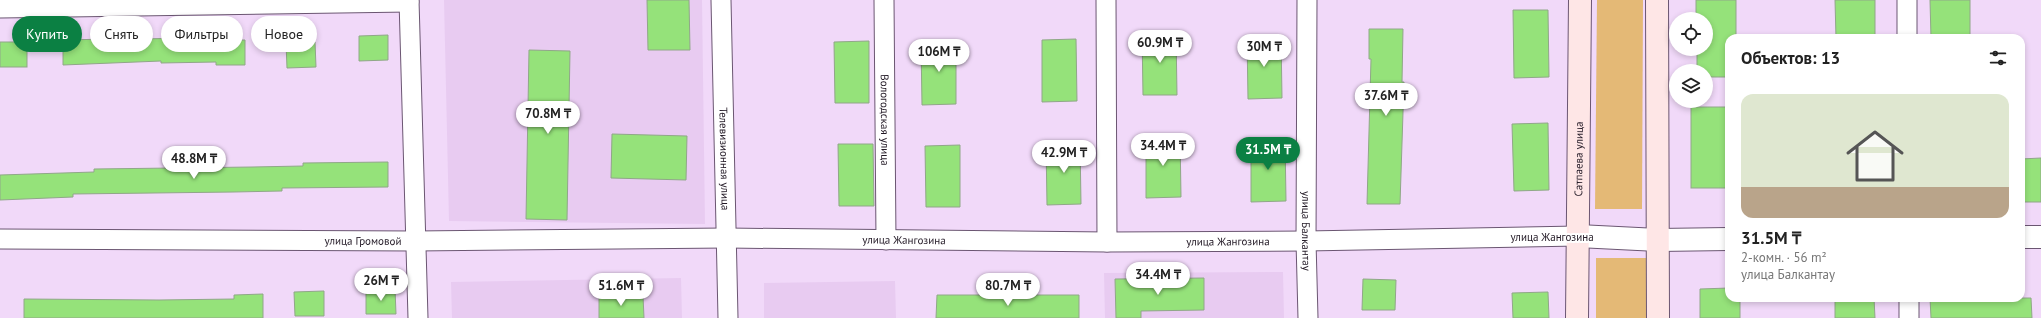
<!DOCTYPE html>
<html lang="ru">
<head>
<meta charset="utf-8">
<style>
	:root { --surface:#fff; --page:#f2f2f2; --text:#222; --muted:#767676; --accent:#0b8043 }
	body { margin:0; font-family:"PT Sans",sans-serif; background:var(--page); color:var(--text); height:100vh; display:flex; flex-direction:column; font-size:15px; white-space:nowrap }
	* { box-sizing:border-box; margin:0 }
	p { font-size:13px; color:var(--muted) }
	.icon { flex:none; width:22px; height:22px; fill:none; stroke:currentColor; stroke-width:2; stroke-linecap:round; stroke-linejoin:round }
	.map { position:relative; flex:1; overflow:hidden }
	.drawer { position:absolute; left:1725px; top:34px; width:300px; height:268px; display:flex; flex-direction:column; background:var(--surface); border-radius:12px; box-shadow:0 2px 6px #0003 }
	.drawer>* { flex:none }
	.hud { position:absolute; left:12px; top:16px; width:380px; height:36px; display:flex; gap:8px }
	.fabs { position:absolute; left:1669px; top:12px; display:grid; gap:8px }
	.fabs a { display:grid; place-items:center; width:44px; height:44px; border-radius:50%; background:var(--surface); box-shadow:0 2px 6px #0003; font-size:20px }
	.price { position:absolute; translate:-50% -34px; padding:0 9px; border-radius:14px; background:#fff; color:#222; font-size:13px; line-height:26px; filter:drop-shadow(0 1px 2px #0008) }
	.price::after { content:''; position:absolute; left:50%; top:24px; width:12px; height:9px; margin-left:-6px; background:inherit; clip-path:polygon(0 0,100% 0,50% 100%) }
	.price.selected { background:var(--accent); color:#fff }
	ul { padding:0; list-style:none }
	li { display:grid; align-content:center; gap:8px; height:212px; padding:0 16px }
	li span { display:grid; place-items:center; height:124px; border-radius:12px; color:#555 }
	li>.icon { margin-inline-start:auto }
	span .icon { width:72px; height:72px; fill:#fffc; stroke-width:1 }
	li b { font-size:17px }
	h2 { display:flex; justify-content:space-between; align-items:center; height:48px; padding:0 16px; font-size:17px }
	.pill { padding:0 14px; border-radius:18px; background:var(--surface); box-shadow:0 2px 6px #0003; font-size:14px; line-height:36px }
	.pill.selected { background:var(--accent); color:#fff }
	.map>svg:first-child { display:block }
	.built { fill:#e8cbf1 }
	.green { fill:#e4b976 }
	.building { fill:#95e27a; stroke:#90a788 }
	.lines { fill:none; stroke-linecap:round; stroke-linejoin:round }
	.minor-casing { stroke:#6b5672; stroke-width:21 }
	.tertiary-casing { stroke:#6b5672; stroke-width:24 }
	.secondary-casing { stroke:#6b5672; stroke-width:24 }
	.minor { stroke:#fff; stroke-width:19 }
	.tertiary { stroke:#fff; stroke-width:22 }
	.secondary { stroke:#fee6e6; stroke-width:22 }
	.labels { text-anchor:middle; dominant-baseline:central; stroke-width:4; stroke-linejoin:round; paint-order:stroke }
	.street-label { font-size:11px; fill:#221925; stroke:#fff }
</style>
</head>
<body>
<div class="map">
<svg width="2041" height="318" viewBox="0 0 2041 318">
	<rect width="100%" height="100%" fill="#f1d9f9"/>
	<g class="built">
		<path d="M 444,0 L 702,0 L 705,224 L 449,221 Z"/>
		<path d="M 1283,272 L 1284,318 L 1105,318 L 1104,273 Z"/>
		<path d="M 681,278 L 682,318 L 452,318 L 451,282 Z"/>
		<path d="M 895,281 L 896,318 L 764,318 L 764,283 Z"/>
	</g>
	<g class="green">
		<path d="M 1597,0 L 1643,0 L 1642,209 L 1595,209 Z"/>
		<rect x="1596" y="258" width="54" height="60"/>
	</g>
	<g class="building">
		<path d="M 647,0 L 689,0 L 690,50 L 648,50 Z"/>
		<path d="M 1696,0 L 1736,0 L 1736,38 L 1729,38 L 1729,77 L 1706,77 L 1706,71 L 1697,71 L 1697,49 L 1706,49 L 1706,19 L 1696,19 Z"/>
		<path d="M 1835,0 L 1875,0 L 1875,38 L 1836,38 Z"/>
		<path d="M 1930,0 L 1970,0 L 1970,38 L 1931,38 Z"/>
		<path d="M 1513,10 L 1548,10 L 1549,77 L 1514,78 Z"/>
		<path d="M 1369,29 L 1403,29 L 1402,82 L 1404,82 L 1400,204 L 1367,204 L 1371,59 L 1369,59 Z"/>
		<path d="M 1142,33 L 1176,33 L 1177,95 L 1143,95 Z"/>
		<path d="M 388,35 L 388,60 L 359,61 L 359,36 Z"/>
		<path d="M 1281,36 L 1282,98 L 1248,99 L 1247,37 Z"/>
		<path d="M 110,37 L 139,37 L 139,39 L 190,38 L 190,41 L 245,40 L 245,65 L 216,65 L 216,62 L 161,63 L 161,61 L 63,65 L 63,40 L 110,39 Z"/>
		<path d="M 1076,39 L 1077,101 L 1042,102 L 1042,40 Z"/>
		<path d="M 869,41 L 869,103 L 835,103 L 834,42 Z"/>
		<rect x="0" y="42" width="27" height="25"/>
		<path d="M 315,42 L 316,67 L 287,68 L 286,43 Z"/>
		<path d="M 956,42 L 956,104 L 922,105 L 921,43 Z"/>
		<path d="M 529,50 L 570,51 L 567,220 L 526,219 Z"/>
		<rect x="1691" y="107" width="38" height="81"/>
		<path d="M 1548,123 L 1549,190 L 1514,191 L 1512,124 Z"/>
		<path d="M 612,134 L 687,136 L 686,180 L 611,178 Z"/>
		<path d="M 1180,135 L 1181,197 L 1146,198 L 1146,136 Z"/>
		<path d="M 1285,139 L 1286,201 L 1251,202 L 1251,140 Z"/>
		<path d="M 1080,142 L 1081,204 L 1047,205 L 1046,143 Z"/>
		<path d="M 838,144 L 873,144 L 874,206 L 839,206 Z"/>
		<path d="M 960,145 L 960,207 L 926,207 L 925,146 Z"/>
		<path d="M 2041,158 L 2041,202 L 2021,202 L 2021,159 Z"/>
		<path d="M 388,162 L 388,187 L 282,188 L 282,191 L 234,192 L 73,194 L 73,197 L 0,200 L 0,175 L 94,172 L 94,169 L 252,167 L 303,166 L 303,163 Z"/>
		<path d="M 1204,278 L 1204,310 L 1141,311 L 1141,318 L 1116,318 L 1115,279 Z"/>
		<path d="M 1363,279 L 1396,280 L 1395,310 L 1362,310 Z"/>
		<path d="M 1729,288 L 1729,298 L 1740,298 L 1740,318 L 1700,318 L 1700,289 Z"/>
		<path d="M 366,289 L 395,289 L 396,314 L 366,314 Z"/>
		<path d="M 324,291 L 324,316 L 295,316 L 294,292 Z"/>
		<path d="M 1548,292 L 1549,318 L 1513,318 L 1512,293 Z"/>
		<path d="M 263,294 L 263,318 L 24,318 L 24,299 L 159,300 L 234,299 L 234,295 Z"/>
		<path d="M 937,295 L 1079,295 L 1079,318 L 936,318 Z"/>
		<path d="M 643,296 L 644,318 L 599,318 L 599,297 Z"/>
		<path d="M 1835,298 L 1874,298 L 1875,318 L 1835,318 Z"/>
		<path d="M 1930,298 L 2031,298 L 2032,318 L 1931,318 Z"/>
	</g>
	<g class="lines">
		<defs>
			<g id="minor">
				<path d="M 409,0 L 418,318"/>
				<path id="s1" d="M 721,0 L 728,318"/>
				<path id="s2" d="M 884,0 L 886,240"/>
				<path d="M 1106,0 L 1107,242"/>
				<path id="s3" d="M 1307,0 L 1306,241 L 1308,318"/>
				<path d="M 1907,0 L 1907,38"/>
				<path d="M 0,8 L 409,2"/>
				<path id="s4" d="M 0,239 L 415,241 L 727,238 L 1107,242 L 1306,241 L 1578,236"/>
				<path d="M 1909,298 L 1909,318"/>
			</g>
			<g id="tertiary">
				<path d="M 1578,236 L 1658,240 L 1729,239"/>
				<path d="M 2021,237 L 2041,237"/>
			</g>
			<g id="secondary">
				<path d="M 1657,0 L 1658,318"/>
				<path id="s5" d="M 1577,318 L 1580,0"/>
			</g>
		</defs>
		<use href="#minor" class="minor-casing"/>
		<use href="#tertiary" class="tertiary-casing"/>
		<use href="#secondary" class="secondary-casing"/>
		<use href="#minor" class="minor"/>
		<use href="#tertiary" class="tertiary"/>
		<use href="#secondary" class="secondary"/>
	</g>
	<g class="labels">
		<g class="street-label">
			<text stroke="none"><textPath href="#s2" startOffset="120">Вологодская улица</textPath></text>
			<text stroke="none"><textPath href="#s1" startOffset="159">Телевизионная улица</textPath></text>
			<text stroke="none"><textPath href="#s5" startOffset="159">Сатпаева улица</textPath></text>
			<text stroke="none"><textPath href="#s3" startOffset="231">улица Балкантау</textPath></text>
			<text x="1552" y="237">улица Жангозина</text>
			<text stroke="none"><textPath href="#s4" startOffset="904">улица Жангозина</textPath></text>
			<text stroke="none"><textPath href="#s4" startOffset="363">улица Громовой</textPath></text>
			<text stroke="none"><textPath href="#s4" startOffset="1228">улица Жангозина</textPath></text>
		</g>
	</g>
</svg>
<div class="fabs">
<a><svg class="icon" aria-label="locate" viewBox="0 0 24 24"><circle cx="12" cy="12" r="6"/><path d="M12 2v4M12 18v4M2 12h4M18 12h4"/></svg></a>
<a><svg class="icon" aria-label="layers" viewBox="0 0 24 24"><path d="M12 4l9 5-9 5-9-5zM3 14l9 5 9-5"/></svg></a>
</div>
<b class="price" style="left:1160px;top:64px">60.9M ₸</b>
<b class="price" style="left:1264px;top:68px">30M ₸</b>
<b class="price" style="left:939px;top:73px">106M ₸</b>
<b class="price" style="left:1386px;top:117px">37.6M ₸</b>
<b class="price" style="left:548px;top:135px">70.8M ₸</b>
<b class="price" style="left:1163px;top:167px">34.4M ₸</b>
<b class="price selected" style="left:1268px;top:171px">31.5M ₸</b>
<b class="price" style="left:1064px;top:174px">42.9M ₸</b>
<b class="price" style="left:194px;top:180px">48.8M ₸</b>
<b class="price" style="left:1158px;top:296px">34.4M ₸</b>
<b class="price" style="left:381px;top:302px">26M ₸</b>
<b class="price" style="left:621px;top:307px">51.6M ₸</b>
<b class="price" style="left:1008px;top:307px">80.7M ₸</b>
<div class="hud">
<a class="pill selected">Купить</a>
<a class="pill">Снять</a>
<a class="pill">Фильтры</a>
<a class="pill">Новое</a>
</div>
<section class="drawer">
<h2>Объектов: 13<svg class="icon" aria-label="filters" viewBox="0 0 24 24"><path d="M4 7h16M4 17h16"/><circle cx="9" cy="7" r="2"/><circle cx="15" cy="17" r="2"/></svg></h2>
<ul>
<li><span style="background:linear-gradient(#dfe7d0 75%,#b9a48a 0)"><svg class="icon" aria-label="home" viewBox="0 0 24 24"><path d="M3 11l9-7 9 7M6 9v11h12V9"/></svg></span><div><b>31.5M ₸</b><p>2-комн. · 56 m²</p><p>улица Балкантау</p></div></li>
</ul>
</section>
</div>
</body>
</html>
